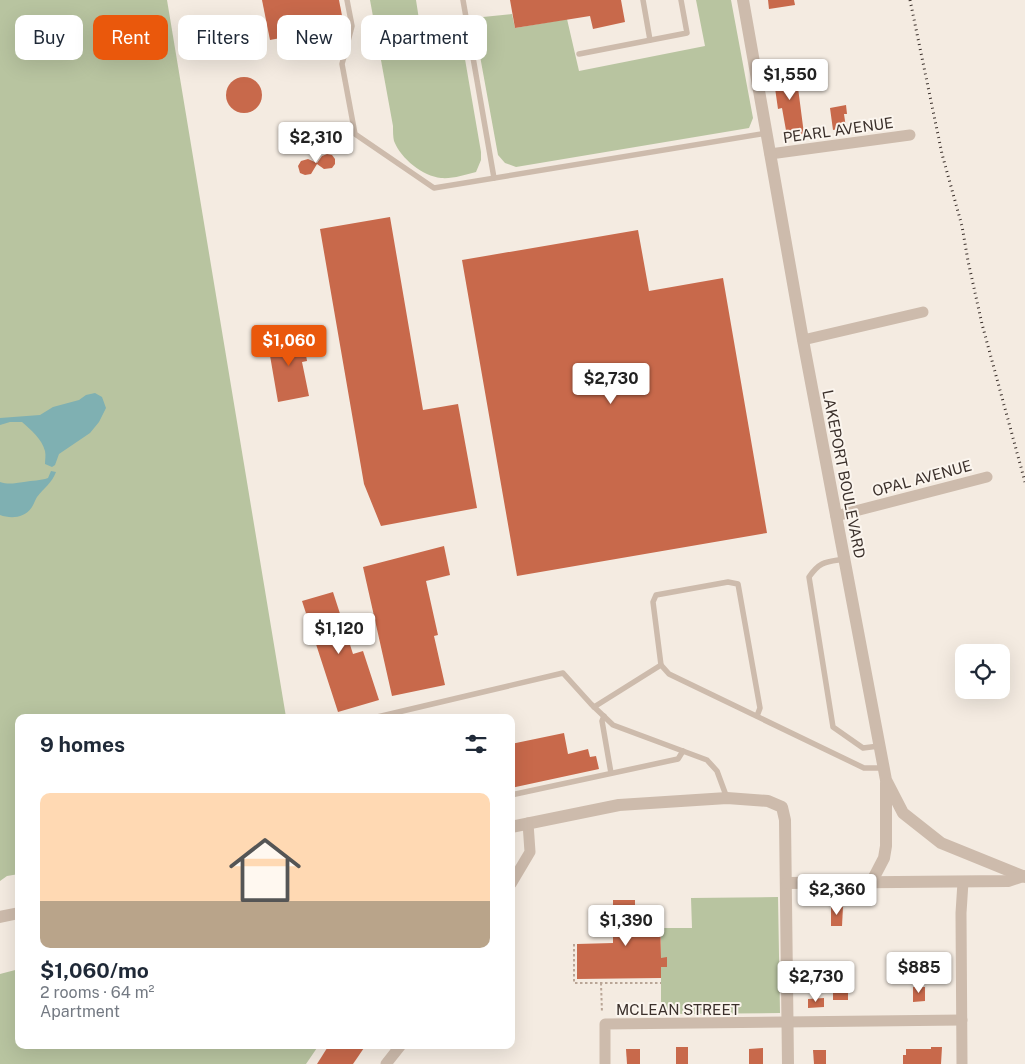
<!DOCTYPE html>
<html lang="en">
<head>
<meta charset="utf-8">
<style>
	:root { --surface:#fff; --page:#f2f2f3; --text:#1f2937; --muted:#747a83; --accent:#ea580c }
	body { margin:0; font-family:"Public Sans",sans-serif; background:var(--page); color:var(--text); height:100vh; display:flex; flex-direction:column; font-size:19px; white-space:nowrap }
	* { box-sizing:border-box; margin:0 }
	p { font-size:16px; color:var(--muted) }
	.icon { flex:none; width:28px; height:28px; fill:none; stroke:currentColor; stroke-width:2; stroke-linecap:round; stroke-linejoin:round }
	.map { position:relative; flex:1; overflow:hidden }
	.drawer { position:absolute; left:15px; top:714px; width:500px; height:335px; display:flex; flex-direction:column; background:var(--surface); border-radius:10px; box-shadow:0 5px 20px #0002 }
	.drawer>* { flex:none }
	.top-card { position:absolute; left:15px; top:15px; width:500px; height:45px; display:flex; gap:10px }
	.fabs { position:absolute; left:955px; top:644px; display:grid; gap:10px }
	.fabs a { display:grid; place-items:center; width:55px; height:55px; border-radius:10px; background:var(--surface); box-shadow:0 5px 20px #0002; font-size:25px }
	.price { position:absolute; translate:-50% -42px; padding:0 11px; border-radius:5px; background:#fff; color:#222; font-size:16px; line-height:32px; filter:drop-shadow(0 1px 2px #0008) }
	.price::after { content:''; position:absolute; left:50%; top:30px; width:15px; height:11px; margin-left:-8px; background:inherit; clip-path:polygon(0 0,100% 0,50% 100%) }
	.price.current { background:var(--accent); color:#fff }
	ul { padding:0; list-style:none }
	li { display:grid; align-content:center; gap:10px; height:265px; padding:0 25px }
	li span { display:grid; place-items:center; height:155px; border-radius:10px; color:#555 }
	li>.icon { margin-inline-start:auto }
	span .icon { width:90px; height:90px; fill:#fffc; stroke-width:1 }
	li b { font-size:21px }
	h2 { display:flex; justify-content:space-between; align-items:center; height:60px; padding:0 25px; font-size:21px }
	.chip { padding:0 18px; border-radius:10px; background:var(--surface); box-shadow:0 5px 20px #0002; font-size:18px; line-height:45px }
	.chip.current { background:var(--accent); color:#fff }
	.map>svg:first-child { display:block }
	.green { fill:#b8c4a0 }
	.water { fill:#7fb0b2 }
	.building { fill:#c8694b }
	.lines { fill:none; stroke-linecap:round; stroke-linejoin:round }
	.path { stroke:#b9a596; stroke-width:2; stroke-dasharray:2.5 2.5; stroke-linecap:butt }
	.service { stroke:#cdbbac; stroke-width:5.5 }
	.minor { stroke:#cdbbac; stroke-width:11 }
	.tertiary { stroke:#cdbbac; stroke-width:12 }
	.rail { stroke:#3b302b; stroke-width:3; stroke-dasharray:1 4; stroke-linecap:butt }
	.labels { text-anchor:middle; dominant-baseline:central; stroke-width:4; stroke-linejoin:round; paint-order:stroke }
	.street-label { font-size:15px; fill:#3b302b; stroke:#fbf5ee }
</style>
</head>
<body>
<div class="map">
<svg width="1025" height="1064" viewBox="0 0 1025 1064">
	<rect width="100%" height="100%" fill="#f4ebe1"/>
	<g class="green">
		<path d="M 0,0 L 167,0 L 286,717 L 19,718 L 19,874 L 7,876 L 0,881 Z"/>
		<path d="M 370,0 L 416,0 L 420,26 C 435,25 454,19 461,36 L 481,152 L 481,160 L 476,172 C 465,175 452,179 441,178 C 423,176 401,159 394,141 C 393,137 393,131 393,126 Z"/>
		<path d="M 696,0 L 731,0 L 753,118 L 749,128 L 516,167 L 505,163 L 498,155 L 474,23 L 483,17 L 512,14 L 515,28 L 567,19 L 579,71 L 705,46 Z"/>
		<path d="M 778,897 L 780,1013 L 661,1014 L 661,967 L 667,967 L 667,958 L 661,958 L 661,928 L 692,928 L 691,898 Z"/>
		<path d="M 19,969 L 19,1045 L 319,1045 L 306,1064 L 0,1064 L 0,974 Z"/>
	</g>
	<g class="water">
		<path d="M 95,393 L 102,397 L 106,408 L 99,422 L 90,433 L 59,454 L 55,465 L 52,467 L 45,464 C 45,459 46,456 45,451 C 42,439 31,430 22,422 L 10,422 L 0,425 L 0,418 L 40,415 L 53,407 L 79,400 L 86,395 Z"/>
		<path d="M 51,471 L 56,472 C 52,483 44,488 37,497 C 35,500 34,504 32,507 C 25,518 11,519 0,515 L 0,482 C 9,485 15,483 24,482 C 33,480 40,481 48,478 Z"/>
	</g>
	<g class="building">
		<path d="M 262,0 L 339,0 L 344,26 L 270,40 Z"/>
		<path d="M 510,0 L 621,0 L 625,22 L 593,29 L 590,16 L 515,28 Z"/>
		<path d="M 768,0 L 794,0 L 795,5 L 769,9 Z"/>
		<path d="M 800,70 L 802,79 L 797,80 L 804,134 L 787,136 L 782,108 L 778,109 L 773,74 Z"/>
		<circle cx="244" cy="95" r="18"/>
		<path d="M 846,105 L 847,114 L 844,114 L 846,128 L 833,130 L 830,108 Z"/>
		<path d="M 327,154 L 332,155 L 335,159 L 335,164 L 332,168 L 324,169 L 317,164 L 311,174 L 305,175 L 300,173 L 298,166 L 301,161 L 308,159 L 317,163 L 322,156 Z"/>
		<path d="M 390,217 L 423,410 L 458,404 L 477,508 L 381,526 L 364,484 L 320,229 Z"/>
		<path d="M 638,230 L 649,291 L 723,278 L 767,533 L 517,576 L 462,260 Z"/>
		<path d="M 287,333 L 298,338 L 303,337 L 307,361 L 302,362 L 309,396 L 278,402 L 268,344 L 276,335 Z"/>
		<path d="M 444,546 L 450,575 L 426,581 L 438,635 L 434,636 L 445,685 L 392,696 L 363,567 Z"/>
		<path d="M 333,592 L 353,654 L 363,651 L 379,700 L 338,712 L 302,601 Z"/>
		<path d="M 564,733 L 568,754 L 588,749 L 590,757 L 596,756 L 599,769 L 511,788 L 511,744 Z"/>
		<path d="M 613,900 L 635,900 L 635,907 L 660,907 L 661,958 L 667,957 L 667,967 L 661,967 L 661,978 L 577,979 L 577,944 L 613,943 Z"/>
		<path d="M 831,907 L 843,907 L 842,926 L 831,926 Z"/>
		<rect x="833" y="977" width="15" height="23"/>
		<path d="M 913,987 L 925,987 L 925,1001 L 913,1002 Z"/>
		<path d="M 824,998 L 824,1007 L 808,1008 L 808,999 Z"/>
		<path d="M 329,1045 L 366,1045 L 353,1064 L 317,1064 Z"/>
		<rect x="676" y="1047" width="12" height="17"/>
		<path d="M 931,1047 L 942,1047 L 941,1064 L 903,1064 L 903,1055 L 906,1055 L 906,1049 L 931,1049 Z"/>
		<path d="M 763,1048 L 763,1064 L 749,1064 L 749,1049 Z"/>
		<path d="M 626,1049 L 640,1049 L 640,1064 L 627,1064 Z"/>
		<path d="M 813,1050 L 826,1050 L 826,1064 L 814,1064 Z"/>
	</g>
	<g class="lines">
		<g class="path">
			<path d="M 574,944 L 574,983 L 661,983"/>
			<path d="M 601,983 L 602,1013"/>
		</g>
		<g class="service">
			<path d="M 347,0 L 352,26 L 342,64 L 355,134 L 434,188 L 767,133"/>
			<path d="M 463,0 L 494,178"/>
			<path d="M 643,0 L 650,40"/>
			<path d="M 579,54 L 687,33 L 681,0"/>
			<path d="M 844,559 C 826,562 820,561 809,577 L 833,727 L 863,748 L 879,746"/>
			<path d="M 594,707 L 661,665"/>
			<path d="M 604,716 L 602,721 L 611,773"/>
			<path d="M 757,716 L 760,708 L 738,584 L 728,582 L 656,595 L 653,602 L 661,665 L 669,674 L 864,768 L 883,768"/>
			<path d="M 373,718 L 563,673 L 591,704 L 613,725 L 707,760 L 717,771 L 727,798"/>
			<path d="M 511,795 L 678,759 L 683,751"/>
		</g>
		<g class="minor">
			<path d="M 770,154 L 910,135"/>
			<path d="M 803,340 L 923,312"/>
			<path d="M 836,516 L 987,477"/>
			<path d="M 511,884 L 530,852 L 528,823"/>
			<path d="M 386,1064 L 401,1045"/>
			<path d="M 605,1064 L 605,1024 L 962,1020"/>
			<path d="M 962,1064 L 961,913 L 963,882"/>
		</g>
		<g class="tertiary">
			<path d="M 743,0 L 803,340 L 886,780 L 903,813 L 941,843 L 1025,877"/>
			<path d="M 511,827 L 619,805 L 727,798 L 768,801 L 782,807 L 785,820 L 788,1064"/>
			<path d="M 787,883 L 1008,881 L 1023,876"/>
			<path d="M 871,883 L 884,858 L 886,846 L 886,783"/>
			<path d="M 0,917 L 19,913"/>
		</g>
		<path class="rail" d="M 910,0 L 942,154 L 962,226 L 968,261 L 982,324 L 1025,482"/>
	</g>
	<g class="labels">
		<g class="street-label">
			<text transform="translate(838 130) rotate(-8)">PEARL AVENUE</text>
			<text transform="translate(844 474) rotate(79)">LAKEPORT BOULEVARD</text>
			<text transform="translate(922 478) rotate(-15)">OPAL AVENUE</text>
			<text x="678" y="1009">MCLEAN STREET</text>
		</g>
	</g>
</svg>
<div class="fabs">
<a><svg class="icon" aria-label="locate" viewBox="0 0 24 24"><circle cx="12" cy="12" r="6"/><path d="M12 2v4M12 18v4M2 12h4M18 12h4"/></svg></a>
</div>
<b class="price" style="left:790px;top:101px">$1,550</b>
<b class="price" style="left:316px;top:164px">$2,310</b>
<b class="price current" style="left:289px;top:367px">$1,060</b>
<b class="price" style="left:611px;top:405px">$2,730</b>
<b class="price" style="left:339px;top:655px">$1,120</b>
<b class="price" style="left:837px;top:916px">$2,360</b>
<b class="price" style="left:626px;top:947px">$1,390</b>
<b class="price" style="left:919px;top:994px">$885</b>
<b class="price" style="left:816px;top:1003px">$2,730</b>
<div class="top-card">
<a class="chip">Buy</a>
<a class="chip current">Rent</a>
<a class="chip">Filters</a>
<a class="chip">New</a>
<a class="chip">Apartment</a>
</div>
<section class="drawer">
<h2>9 homes<svg class="icon" aria-label="filters" viewBox="0 0 24 24"><path d="M4 7h16M4 17h16"/><circle cx="9" cy="7" r="2"/><circle cx="15" cy="17" r="2"/></svg></h2>
<ul>
<li><span style="background:linear-gradient(#ffd9b3 70%,#b9a48a 0)"><svg class="icon" aria-label="home" viewBox="0 0 24 24"><path d="M3 11l9-7 9 7M6 9v11h12V9"/></svg></span><div><b>$1,060/mo</b><p>2 rooms · 64 m²</p><p>Apartment</p></div></li>
</ul>
</section>
</div>
</body>
</html>
